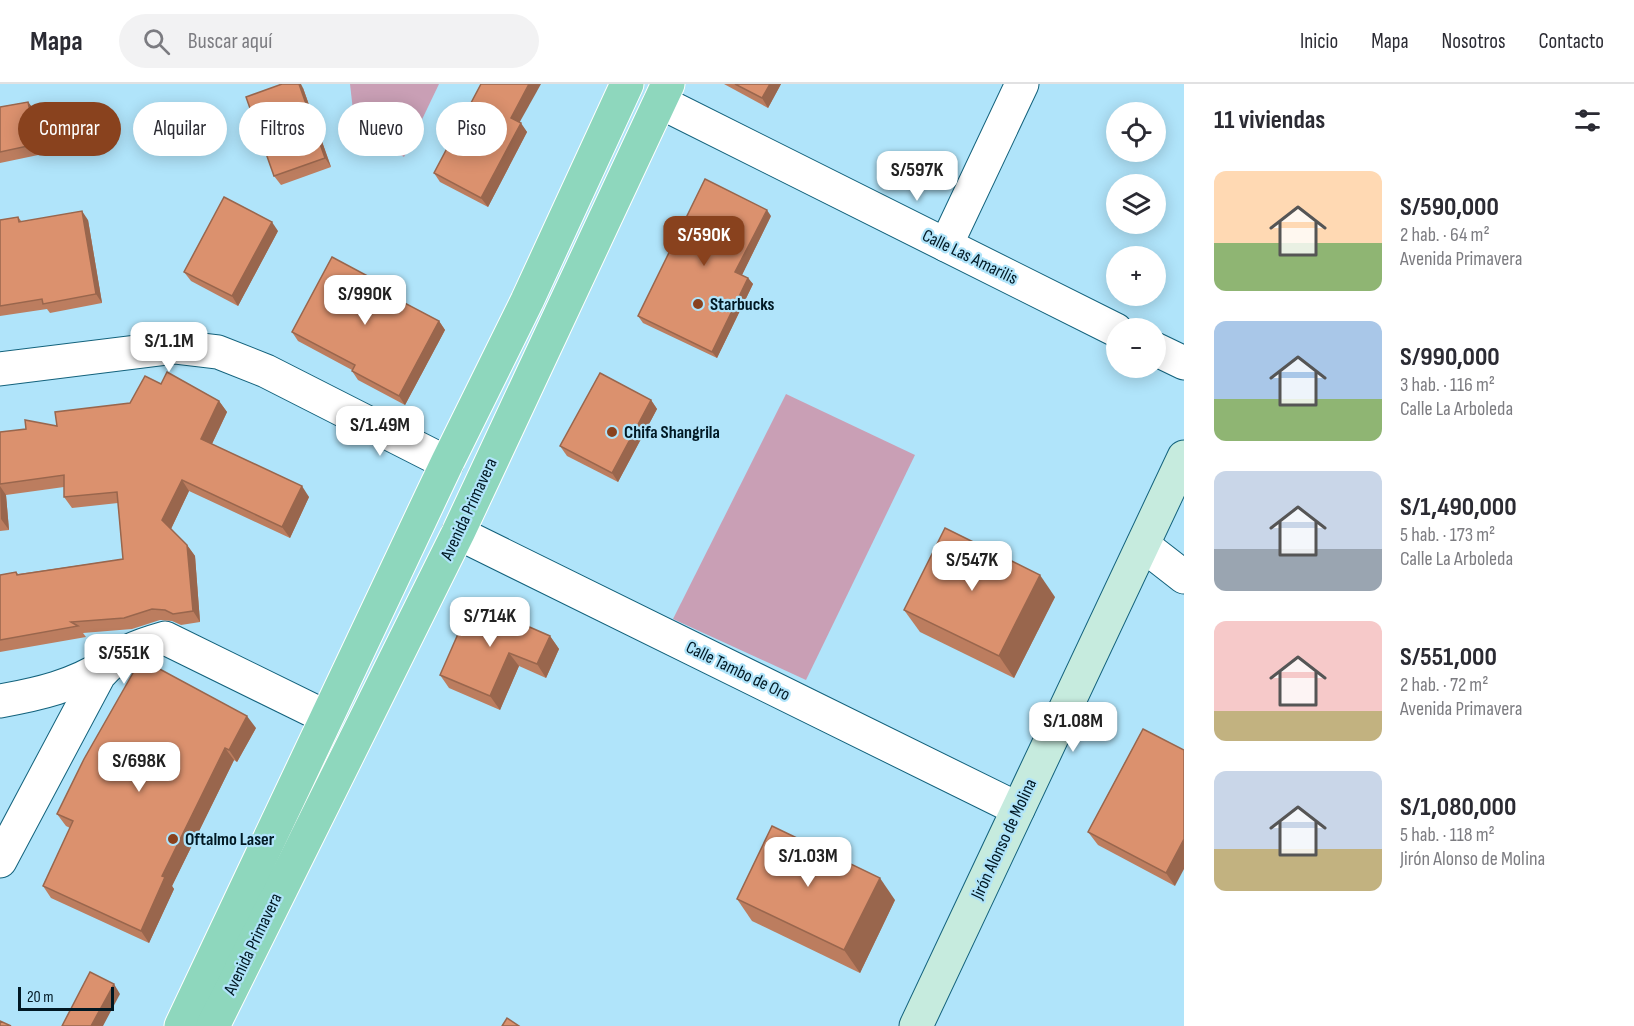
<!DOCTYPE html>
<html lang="es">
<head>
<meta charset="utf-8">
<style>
	:root { --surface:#fff; --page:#f2f2f3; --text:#2b2b33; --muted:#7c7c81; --line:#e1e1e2; --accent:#89421e }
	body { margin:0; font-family:"Sofia Sans Condensed",sans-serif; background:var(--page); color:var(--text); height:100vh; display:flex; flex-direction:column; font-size:22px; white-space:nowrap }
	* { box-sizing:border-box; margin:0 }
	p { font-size:20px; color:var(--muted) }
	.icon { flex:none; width:33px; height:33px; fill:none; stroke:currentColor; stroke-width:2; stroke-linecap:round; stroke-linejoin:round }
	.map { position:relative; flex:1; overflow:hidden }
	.panel { display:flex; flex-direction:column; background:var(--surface); width:450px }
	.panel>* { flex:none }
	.top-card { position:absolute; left:18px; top:18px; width:570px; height:54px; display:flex; gap:12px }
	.controls { position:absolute; left:1106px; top:18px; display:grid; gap:12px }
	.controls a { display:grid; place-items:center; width:60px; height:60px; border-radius:50%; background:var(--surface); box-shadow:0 3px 15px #0003; font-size:30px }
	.scale { position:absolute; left:18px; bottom:15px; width:96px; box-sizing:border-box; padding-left:6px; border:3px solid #001823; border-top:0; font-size:16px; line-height:21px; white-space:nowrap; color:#001823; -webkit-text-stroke:4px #b0e4fa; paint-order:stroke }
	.price { position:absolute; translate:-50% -51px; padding:0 14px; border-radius:12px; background:#fff; color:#222; font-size:20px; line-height:39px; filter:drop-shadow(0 2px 3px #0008) }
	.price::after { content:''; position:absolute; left:50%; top:36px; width:18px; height:14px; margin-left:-9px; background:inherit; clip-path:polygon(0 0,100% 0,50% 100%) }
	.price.active { background:var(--accent); color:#fff }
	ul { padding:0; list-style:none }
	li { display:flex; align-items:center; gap:18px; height:150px; padding:0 30px }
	li span { display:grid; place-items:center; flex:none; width:168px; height:120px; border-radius:12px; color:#555 }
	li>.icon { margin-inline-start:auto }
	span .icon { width:72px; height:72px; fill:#fffc; stroke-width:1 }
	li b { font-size:26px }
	h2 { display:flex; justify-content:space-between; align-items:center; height:72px; padding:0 30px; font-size:26px }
	.chip { padding:0 21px; border-radius:27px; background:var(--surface); box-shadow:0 3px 15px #0003; font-size:21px; line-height:54px }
	.chip.active { background:var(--accent); color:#fff }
	header { display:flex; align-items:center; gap:36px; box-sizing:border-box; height:84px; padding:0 30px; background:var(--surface); border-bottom:2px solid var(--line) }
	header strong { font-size:28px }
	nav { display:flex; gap:33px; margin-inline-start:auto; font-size:21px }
	.search { width:420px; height:54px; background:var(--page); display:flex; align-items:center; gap:15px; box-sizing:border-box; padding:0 21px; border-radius:33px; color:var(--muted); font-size:22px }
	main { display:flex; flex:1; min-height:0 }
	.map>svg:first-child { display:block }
	.green { fill:#c99fb5 }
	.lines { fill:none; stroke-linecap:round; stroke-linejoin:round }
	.minor-casing { stroke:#13627c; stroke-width:35 }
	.secondary-casing { stroke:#13627c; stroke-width:35 }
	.primary-casing { stroke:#fff; stroke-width:35 }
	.minor { stroke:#fff; stroke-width:33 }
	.secondary { stroke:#c6ebde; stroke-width:33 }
	.primary { stroke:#8ed7bd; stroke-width:33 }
	.wall { fill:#bc7d5f }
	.shaded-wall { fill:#99664d }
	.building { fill:#db916e; stroke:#99664d; stroke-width:1.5 }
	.poi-dot { fill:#89421e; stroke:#b0e4fa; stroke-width:2 }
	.labels { text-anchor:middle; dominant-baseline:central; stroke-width:4.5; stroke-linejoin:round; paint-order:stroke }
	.street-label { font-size:18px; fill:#001823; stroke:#b0e4fa }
	.poi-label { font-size:18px; font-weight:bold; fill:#001823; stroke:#b0e4fa; text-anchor:start }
</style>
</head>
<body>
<header>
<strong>Mapa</strong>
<div class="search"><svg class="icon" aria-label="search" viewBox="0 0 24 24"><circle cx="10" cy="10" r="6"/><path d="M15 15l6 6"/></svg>Buscar aquí</div>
<nav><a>Inicio</a><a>Mapa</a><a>Nosotros</a><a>Contacto</a></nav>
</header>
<main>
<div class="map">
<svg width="1184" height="942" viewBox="0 0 1184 942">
	<rect width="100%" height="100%" fill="#b0e4fa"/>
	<g class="green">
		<path d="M 350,0 L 439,0 L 404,73 L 355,44 Z"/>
		<path d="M 786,310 L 915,371 L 806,596 L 673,535 Z"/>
	</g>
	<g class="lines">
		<defs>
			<g id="minor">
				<path d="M 660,18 L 1116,246"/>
				<path d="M 946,161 L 1022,0"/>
				<path d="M 1155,265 L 1184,279"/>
				<path d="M 0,285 L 176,263 L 218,268 L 266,287 L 447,379"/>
				<path d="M 458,449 L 1018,725"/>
				<path d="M 1143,461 L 1184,493"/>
				<path d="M 0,617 C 39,610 74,602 108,580"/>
				<path d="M 0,777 L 99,591 C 119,568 137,562 165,554 L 326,633"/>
			</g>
			<path id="secondary" d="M 916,942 L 1184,373"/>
			<g id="primary">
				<path d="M 181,942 L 447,379 L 527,217 L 627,0"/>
				<path d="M 213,942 L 458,449 L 668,0"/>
			</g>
		</defs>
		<use href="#minor" class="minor-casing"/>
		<use href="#secondary" class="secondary-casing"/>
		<use href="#primary" class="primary-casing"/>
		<use href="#minor" class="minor"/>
		<use href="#secondary" class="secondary"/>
		<use href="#primary" class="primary"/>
	</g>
	<g class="wall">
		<path d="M 724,0 L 781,0 L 768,24 Z"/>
		<path d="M 303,4 L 331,83 L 281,101 L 274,92 Z"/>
		<path d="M 28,18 L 35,27 L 43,70 L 0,79 L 0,23 Z"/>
		<path d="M 520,39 L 527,48 L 488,123 L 440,98 L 434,89 Z"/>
		<path d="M 771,132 L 742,191 L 748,194 L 753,200 L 717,274 L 643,239 L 638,232 Z"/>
		<path d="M 18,133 L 22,138 L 88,136 L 102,219 L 50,229 L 47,225 L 0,232 L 0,136 Z"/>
		<path d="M 278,147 L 238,222 L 191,197 L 184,188 Z"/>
		<path d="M 386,208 L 385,209 L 439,237 L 445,246 L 405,321 L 358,296 L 352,287 L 352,286 L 298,257 L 292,248 Z"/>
		<path d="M 161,300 L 219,317 L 227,328 L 212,360 L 309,413 L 290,454 L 189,407 L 171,445 L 187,461 L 195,472 L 200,538 L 181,541 L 172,537 L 160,536 L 132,545 L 83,549 L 86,553 L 0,568 L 0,491 L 16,488 L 18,490 L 123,475 L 118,419 L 72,424 L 64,413 L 64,403 L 6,411 L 9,446 L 0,447 L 0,348 L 57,342 L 130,319 Z"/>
		<path d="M 651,316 L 657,325 L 618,398 L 567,372 L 560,362 Z"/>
		<path d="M 1055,513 L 1014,594 L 920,548 L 904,526 Z"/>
		<path d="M 550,552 L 559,565 L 546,594 L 519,582 L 500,626 L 449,604 L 440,591 Z"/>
		<path d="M 256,644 L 237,678 L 234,676 L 172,802 L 174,805 L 149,859 L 51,814 L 43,802 L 70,744 L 66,742 L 57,730 Z"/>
		<path d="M 1143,645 L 1175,802 L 1098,761 L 1088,748 Z"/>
		<path d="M 737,815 L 895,816 L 860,889 L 752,837 Z"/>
	</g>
	<g class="shaded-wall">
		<path d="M 299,0 L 301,0 L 303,4 L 331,83 L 325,74 Z"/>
		<path d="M 529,0 L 541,0 L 517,43 L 511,34 Z"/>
		<path d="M 770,0 L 781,0 L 768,24 L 762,14 Z"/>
		<path d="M 28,18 L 35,27 L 43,70 L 37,60 Z"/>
		<path d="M 521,39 L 527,48 L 488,123 L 481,114 Z"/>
		<path d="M 767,126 L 771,132 L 740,195 L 735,188 Z"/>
		<path d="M 82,127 L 88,136 L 102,219 L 96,210 Z"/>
		<path d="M 272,138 L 278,147 L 238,222 L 232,212 Z"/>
		<path d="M 748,194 L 753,200 L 717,274 L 712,268 Z"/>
		<path d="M 379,198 L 386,208 L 383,213 L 376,204 Z"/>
		<path d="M 439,237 L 445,246 L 405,321 L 399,312 Z"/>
		<path d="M 651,316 L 657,325 L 618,398 L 612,389 Z"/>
		<path d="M 219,317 L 227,328 L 209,366 L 201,355 Z"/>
		<path d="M 182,396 L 189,407 L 170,447 L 162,436 Z"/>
		<path d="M 0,402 L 6,411 L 9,446 L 1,435 Z"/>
		<path d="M 302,402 L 309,413 L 290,454 L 282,443 Z"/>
		<path d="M 187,461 L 195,472 L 200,538 L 193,527 Z"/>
		<path d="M 1040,491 L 1055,513 L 1014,594 L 999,572 Z"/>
		<path d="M 550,552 L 559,565 L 546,594 L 537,580 Z"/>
		<path d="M 509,569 L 519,582 L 500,626 L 490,612 Z"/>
		<path d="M 247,632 L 256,644 L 237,678 L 229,666 Z"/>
		<path d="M 225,664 L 234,676 L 172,802 L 174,805 L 149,859 L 141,847 L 162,792 Z"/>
		<path d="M 1184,755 L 1184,785 L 1175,802 L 1166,789 Z"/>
		<path d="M 880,794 L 895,816 L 860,889 L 844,866 Z"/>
		<path d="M 114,900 L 120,910 L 103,942 L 91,942 Z"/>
	</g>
	<g class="building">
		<path d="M 282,0 L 299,0 L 325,74 L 274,92 L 246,13 Z"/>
		<path d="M 481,0 L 529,0 L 511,34 L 521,39 L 481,114 L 434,89 Z"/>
		<path d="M 735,0 L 770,0 L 762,14 Z"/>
		<path d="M 28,18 L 37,60 L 0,68 L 0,23 Z"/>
		<path d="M 705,95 L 767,126 L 735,188 L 748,194 L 712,268 L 638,232 Z"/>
		<path d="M 224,113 L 272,138 L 232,212 L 184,188 Z"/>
		<path d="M 82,127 L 96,210 L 43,220 L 42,215 L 0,222 L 0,136 L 18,133 L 19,138 Z"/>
		<path d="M 332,173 L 379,198 L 376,204 L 439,237 L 399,312 L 352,287 L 355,281 L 292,248 Z"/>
		<path d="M 167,288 L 219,317 L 201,355 L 302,402 L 282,443 L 182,396 L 162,436 L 187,461 L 193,527 L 173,530 L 165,526 L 152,525 L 124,534 L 71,538 L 78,542 L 0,556 L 0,491 L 16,488 L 17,491 L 123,475 L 117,408 L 64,413 L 64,391 L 0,400 L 0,348 L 26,345 L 25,336 L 57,342 L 55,328 L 130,319 L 145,292 L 161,300 Z"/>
		<path d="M 600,289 L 651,316 L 612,389 L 560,362 Z"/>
		<path d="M 945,444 L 1040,491 L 999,572 L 904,526 Z"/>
		<path d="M 472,518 L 550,552 L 537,580 L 509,569 L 490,612 L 440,591 Z"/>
		<path d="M 141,575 L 247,632 L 229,666 L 225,664 L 162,792 L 165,793 L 141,847 L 43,802 L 73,737 L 57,730 L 84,675 Z"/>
		<path d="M 1143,645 L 1184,666 L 1184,755 L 1166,789 L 1088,748 Z"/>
		<path d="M 772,742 L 880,794 L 844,866 L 737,815 Z"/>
		<path d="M 90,888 L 114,900 L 91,942 L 62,942 Z"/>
		<path d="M 507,934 L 519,942 L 502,942 Z"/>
		<path d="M 0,937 L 11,942 L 0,942 Z"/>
	</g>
	<g class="poi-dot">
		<circle cx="698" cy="220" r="6"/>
		<circle cx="612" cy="348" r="6"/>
		<circle cx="173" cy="755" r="6"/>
	</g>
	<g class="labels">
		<g class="street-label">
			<text transform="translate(970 173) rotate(26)">Calle Las Amarilis</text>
			<text transform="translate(469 425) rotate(-65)">Avenida Primavera</text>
			<text transform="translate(738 587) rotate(26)">Calle Tambo de Oro</text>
			<text transform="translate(1004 755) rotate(-65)">Jirón Alonso de Molina</text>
			<text transform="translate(253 860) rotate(-64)">Avenida Primavera</text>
		</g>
		<g class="poi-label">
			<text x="710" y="220">Starbucks</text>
			<text x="624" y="348">Chifa Shangrila</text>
			<text x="185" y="755">Oftalmo Laser</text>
		</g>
	</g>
</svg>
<div class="controls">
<a><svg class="icon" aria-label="locate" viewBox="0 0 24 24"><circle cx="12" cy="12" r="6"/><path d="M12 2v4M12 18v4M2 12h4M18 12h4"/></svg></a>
<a><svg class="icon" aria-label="layers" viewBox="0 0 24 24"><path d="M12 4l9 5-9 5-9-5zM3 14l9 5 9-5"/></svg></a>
<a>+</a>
<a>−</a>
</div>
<div class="scale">20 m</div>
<b class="price" style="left:917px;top:118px">S/597K</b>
<b class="price active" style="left:704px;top:183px">S/590K</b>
<b class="price" style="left:365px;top:242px">S/990K</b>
<b class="price" style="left:169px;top:289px">S/1.1M</b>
<b class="price" style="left:380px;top:373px">S/1.49M</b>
<b class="price" style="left:972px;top:508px">S/547K</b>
<b class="price" style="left:490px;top:564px">S/714K</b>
<b class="price" style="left:124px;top:601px">S/551K</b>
<b class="price" style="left:1073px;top:669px">S/1.08M</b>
<b class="price" style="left:139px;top:709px">S/698K</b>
<b class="price" style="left:808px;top:804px">S/1.03M</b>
<div class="top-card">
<a class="chip active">Comprar</a>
<a class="chip">Alquilar</a>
<a class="chip">Filtros</a>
<a class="chip">Nuevo</a>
<a class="chip">Piso</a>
</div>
</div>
<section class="panel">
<h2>11 viviendas<svg class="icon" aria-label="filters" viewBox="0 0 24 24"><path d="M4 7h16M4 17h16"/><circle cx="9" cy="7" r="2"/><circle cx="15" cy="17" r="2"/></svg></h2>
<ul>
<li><span style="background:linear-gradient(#ffd9b3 60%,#8fb573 0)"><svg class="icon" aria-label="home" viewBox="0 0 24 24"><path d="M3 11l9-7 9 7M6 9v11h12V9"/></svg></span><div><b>S/590,000</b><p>2 hab. · 64 m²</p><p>Avenida Primavera</p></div></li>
<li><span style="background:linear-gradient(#a9c7e8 65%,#8fb573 0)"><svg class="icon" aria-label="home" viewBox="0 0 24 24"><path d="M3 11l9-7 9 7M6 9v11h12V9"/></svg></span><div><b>S/990,000</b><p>3 hab. · 116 m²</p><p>Calle La Arboleda</p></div></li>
<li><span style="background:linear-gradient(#c9d6e8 65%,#9aa5b1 0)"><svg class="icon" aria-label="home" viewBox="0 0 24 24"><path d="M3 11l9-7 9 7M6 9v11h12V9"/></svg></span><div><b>S/1,490,000</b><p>5 hab. · 173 m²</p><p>Calle La Arboleda</p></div></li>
<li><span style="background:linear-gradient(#f6c9c9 75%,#c2b280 0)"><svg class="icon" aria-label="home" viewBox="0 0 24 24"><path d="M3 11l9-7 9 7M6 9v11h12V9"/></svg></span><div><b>S/551,000</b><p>2 hab. · 72 m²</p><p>Avenida Primavera</p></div></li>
<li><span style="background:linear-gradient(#c9d6e8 65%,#c2b280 0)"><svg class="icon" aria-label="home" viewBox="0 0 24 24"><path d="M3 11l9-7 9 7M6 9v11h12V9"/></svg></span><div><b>S/1,080,000</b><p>5 hab. · 118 m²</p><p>Jirón Alonso de Molina</p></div></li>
</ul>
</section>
</main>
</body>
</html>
